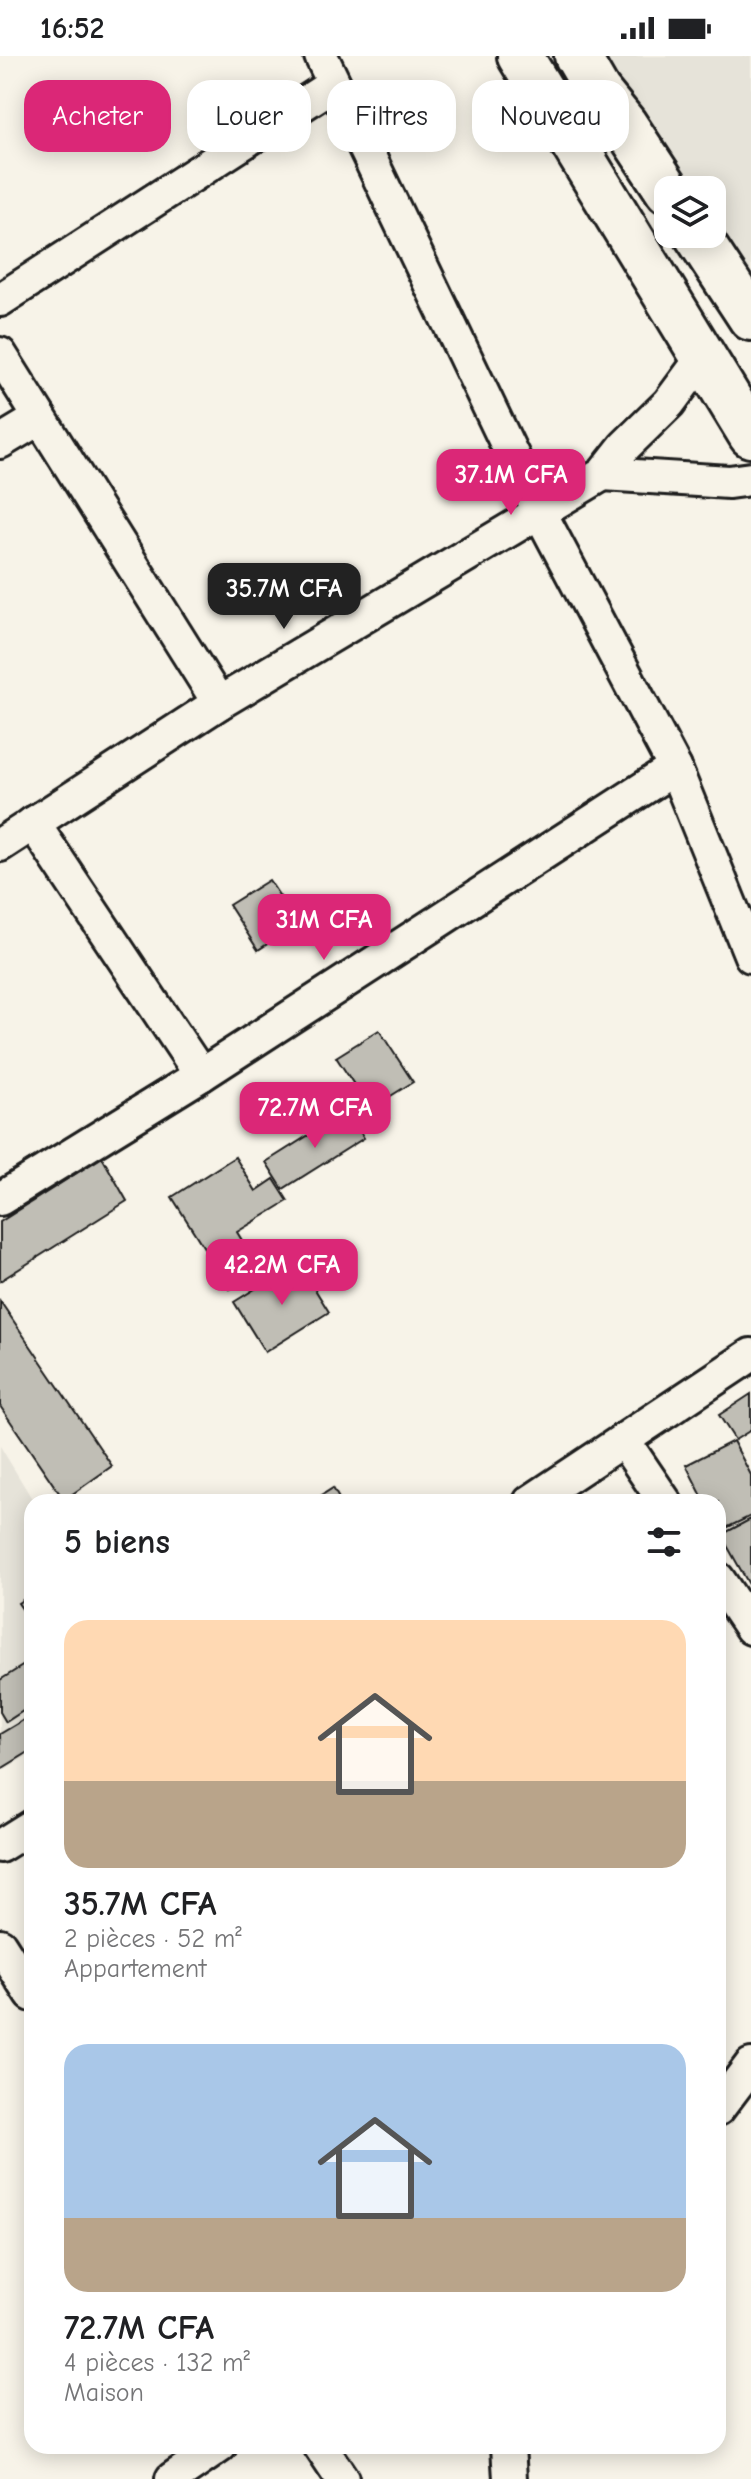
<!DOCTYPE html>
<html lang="fr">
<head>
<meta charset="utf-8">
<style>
	:root { --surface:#fff; --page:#f6f6f6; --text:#202124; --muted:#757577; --accent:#db2777 }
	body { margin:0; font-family:"Comic Neue",sans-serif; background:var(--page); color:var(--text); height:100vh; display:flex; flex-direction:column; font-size:30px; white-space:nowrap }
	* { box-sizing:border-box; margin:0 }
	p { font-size:26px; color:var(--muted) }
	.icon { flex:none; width:44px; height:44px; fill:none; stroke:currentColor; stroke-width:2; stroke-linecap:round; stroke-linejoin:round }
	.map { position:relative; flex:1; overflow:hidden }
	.drawer { position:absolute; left:24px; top:1438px; width:702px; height:960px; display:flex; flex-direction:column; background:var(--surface); border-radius:24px; box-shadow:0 4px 20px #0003 }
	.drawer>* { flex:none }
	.guide { position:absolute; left:24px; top:24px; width:704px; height:72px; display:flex; gap:16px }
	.buttons { position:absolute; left:654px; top:120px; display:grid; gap:16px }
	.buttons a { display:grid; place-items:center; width:72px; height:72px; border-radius:16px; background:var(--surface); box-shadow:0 4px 20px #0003; font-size:40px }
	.price { position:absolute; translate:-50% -68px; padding:0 18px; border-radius:16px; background:var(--accent); color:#fff; font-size:26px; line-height:52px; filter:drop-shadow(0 2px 4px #0008) }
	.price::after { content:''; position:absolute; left:50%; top:48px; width:24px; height:18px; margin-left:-12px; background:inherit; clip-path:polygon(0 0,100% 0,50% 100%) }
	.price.active { background:#222; color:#fff }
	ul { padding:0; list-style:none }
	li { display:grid; align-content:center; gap:16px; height:424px; padding:0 40px }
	li span { display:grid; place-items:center; height:248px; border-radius:24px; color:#555 }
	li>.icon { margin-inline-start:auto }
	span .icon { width:144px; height:144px; fill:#fffc; stroke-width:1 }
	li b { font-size:34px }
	h2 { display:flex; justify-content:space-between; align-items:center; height:96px; padding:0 40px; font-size:34px }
	.pill { padding:0 28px; border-radius:24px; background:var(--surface); box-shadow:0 4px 20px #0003; font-size:28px; line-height:72px }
	.pill.active { background:var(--accent); color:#fff }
	.status { display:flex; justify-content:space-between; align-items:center; height:56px; padding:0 40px; background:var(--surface); direction:ltr }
	.status svg { height:22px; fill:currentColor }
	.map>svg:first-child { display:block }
	.built { fill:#e6e3d9 }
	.building { fill:#c0beb5; stroke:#1c1c1c; stroke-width:2 }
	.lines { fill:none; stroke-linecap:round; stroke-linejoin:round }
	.minor-casing { stroke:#1c1c1c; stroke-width:38 }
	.trunk-casing { stroke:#1c1c1c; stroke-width:50 }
	.minor { stroke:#f7f3e8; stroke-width:32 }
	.trunk { stroke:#f7f3e8; stroke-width:44 }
</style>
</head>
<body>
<div class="status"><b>16:52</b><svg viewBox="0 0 49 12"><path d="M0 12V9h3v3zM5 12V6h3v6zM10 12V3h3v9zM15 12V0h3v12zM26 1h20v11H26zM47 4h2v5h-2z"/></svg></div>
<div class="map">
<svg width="751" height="2423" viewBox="0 0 751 2423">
	<rect width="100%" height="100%" fill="#f7f3e8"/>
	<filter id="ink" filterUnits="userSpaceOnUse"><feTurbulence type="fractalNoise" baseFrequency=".0125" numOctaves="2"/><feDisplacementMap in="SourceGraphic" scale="16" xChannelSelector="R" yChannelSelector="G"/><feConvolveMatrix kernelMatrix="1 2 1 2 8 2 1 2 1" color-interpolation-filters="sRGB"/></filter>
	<g filter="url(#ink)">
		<g class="built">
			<path d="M 582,0 L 751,0 L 751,262 L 712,178 L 712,134 L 668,134 Z"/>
			<path d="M 0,1390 L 34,1446 L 32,1446 L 32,1697 L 0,1716 Z"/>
		</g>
		<g class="building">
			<path d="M 269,824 L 298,868 L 258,894 L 229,849 Z"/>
			<path d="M 379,974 L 413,1026 L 370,1053 L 336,1001 Z"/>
			<path d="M 347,1055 L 364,1082 L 283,1133 L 266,1106 Z"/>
			<path d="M 102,1101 L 127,1145 L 0,1225 L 0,1166 Z"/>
			<path d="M 235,1101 L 256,1135 L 274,1123 L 288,1145 L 237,1176 L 260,1214 L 230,1233 L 172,1141 Z"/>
			<path d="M 298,1206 L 329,1256 L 265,1296 L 234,1246 Z"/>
			<path d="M 0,1245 L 112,1410 L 64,1444 L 0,1350 Z"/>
			<path d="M 751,1338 L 751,1374 L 735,1384 L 719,1359 Z"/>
			<path d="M 733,1385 L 751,1419 L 751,1460 L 720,1475 L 718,1471 L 718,1446 L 705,1446 L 686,1409 Z"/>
			<path d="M 333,1432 L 341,1446 L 311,1446 Z"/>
			<path d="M 751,1463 L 751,1532 L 721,1479 Z"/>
			<path d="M 32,1538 L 32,1567 L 18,1547 Z"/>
			<path d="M 32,1604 L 32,1649 L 6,1666 L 0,1656 L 0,1624 Z"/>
			<path d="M 32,1659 L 32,1694 L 1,1713 L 0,1678 Z"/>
		</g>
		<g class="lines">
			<defs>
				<g id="minor">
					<path d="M 321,0 L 539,455 L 675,712 L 751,900"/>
					<path d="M 0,244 L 334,28"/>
					<path d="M 0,298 L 219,647"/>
					<path d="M 0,386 L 40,362"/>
					<path d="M 603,418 L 729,426 L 751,423"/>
					<path d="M 33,767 L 201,1019"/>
					<path d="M 0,789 L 219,647 L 603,418 L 625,390 L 669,347 L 703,301"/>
					<path d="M 0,1143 L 201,1019 L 675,712"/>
					<path d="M 623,1384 L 665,1446"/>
					<path d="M 530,1446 L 751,1299"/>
					<path d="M 718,1523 L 751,1572"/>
					<path d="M 0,1790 L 32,1770"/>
					<path d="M 0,1889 L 32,1939"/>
					<path d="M 718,2053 L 751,2009"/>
					<path d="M 320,2390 L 342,2423"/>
					<path d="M 508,2390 L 510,2423"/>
					<path d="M 172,2423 L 220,2390"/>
				</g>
				<g id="trunk">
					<path d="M 520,0 L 751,379"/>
					<path d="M 577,0 L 598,36 L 624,68 L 668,135"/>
					<path d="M 696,178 L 751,262"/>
				</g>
			</defs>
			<use href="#minor" class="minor-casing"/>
			<use href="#trunk" class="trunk-casing"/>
			<use href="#minor" class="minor"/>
			<use href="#trunk" class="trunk"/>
		</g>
	</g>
</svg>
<div class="buttons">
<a><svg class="icon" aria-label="layers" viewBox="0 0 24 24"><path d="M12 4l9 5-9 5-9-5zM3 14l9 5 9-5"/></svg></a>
</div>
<b class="price" style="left:511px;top:461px">37.1M CFA</b>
<b class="price active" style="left:284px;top:575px">35.7M CFA</b>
<b class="price" style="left:324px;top:906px">31M CFA</b>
<b class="price" style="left:315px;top:1094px">72.7M CFA</b>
<b class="price" style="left:282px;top:1251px">42.2M CFA</b>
<div class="guide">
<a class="pill active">Acheter</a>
<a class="pill">Louer</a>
<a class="pill">Filtres</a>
<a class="pill">Nouveau</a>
</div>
<section class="drawer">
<h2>5 biens<svg class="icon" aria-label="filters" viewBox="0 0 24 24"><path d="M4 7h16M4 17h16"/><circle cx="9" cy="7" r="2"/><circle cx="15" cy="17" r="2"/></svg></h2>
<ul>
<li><span style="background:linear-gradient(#ffd9b3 65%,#b9a48a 0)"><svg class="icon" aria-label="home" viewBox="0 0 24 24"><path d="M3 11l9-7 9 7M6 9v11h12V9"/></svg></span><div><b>35.7M CFA</b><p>2 pièces · 52 m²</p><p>Appartement</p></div></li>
<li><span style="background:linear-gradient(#a9c7e8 70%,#b9a48a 0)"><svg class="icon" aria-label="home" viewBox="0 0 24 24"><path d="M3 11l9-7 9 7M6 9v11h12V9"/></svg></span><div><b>72.7M CFA</b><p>4 pièces · 132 m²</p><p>Maison</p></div></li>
</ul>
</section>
</div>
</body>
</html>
